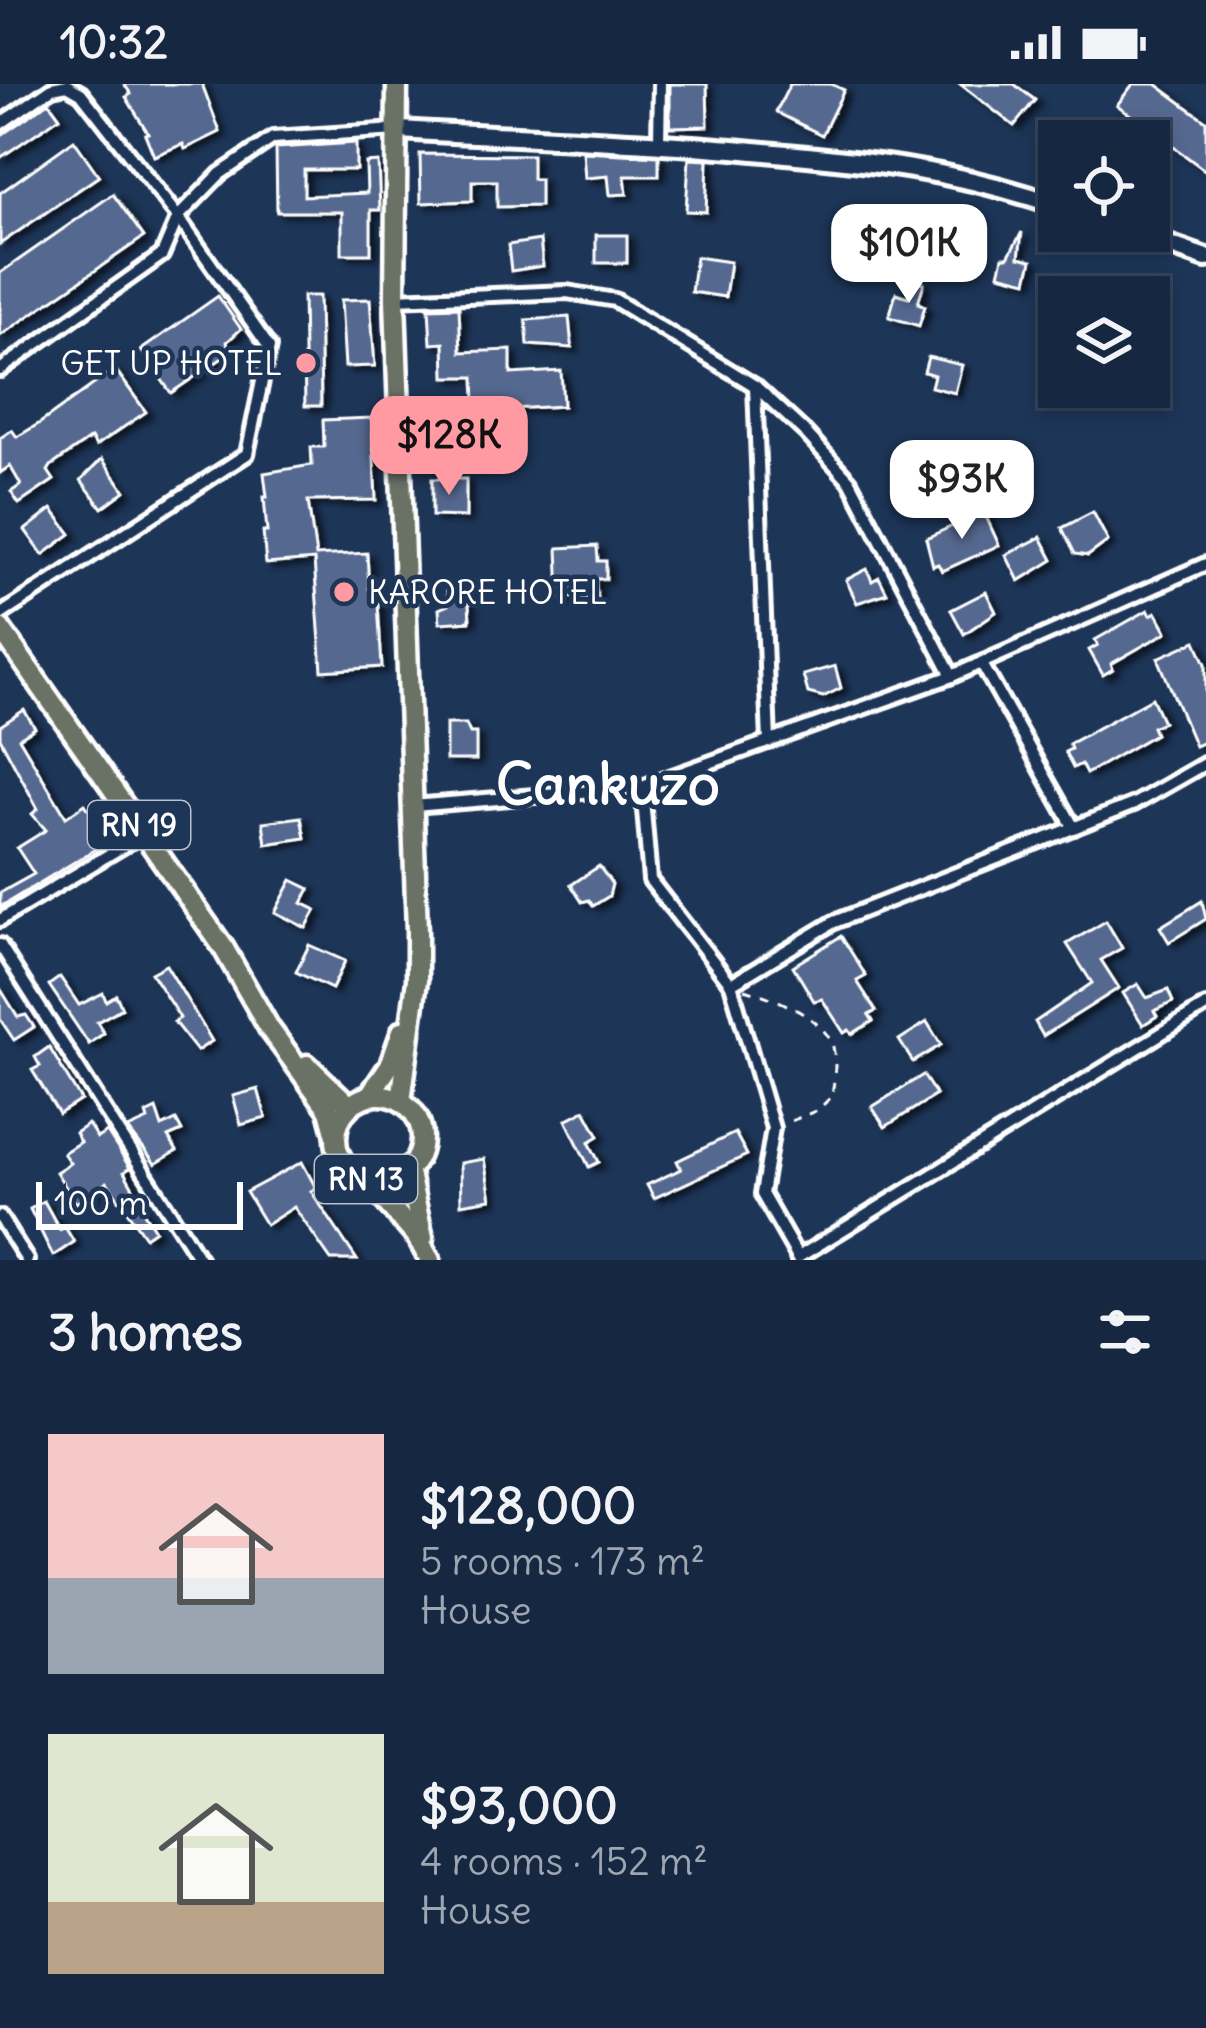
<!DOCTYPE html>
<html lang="en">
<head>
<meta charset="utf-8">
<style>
	:root { --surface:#162841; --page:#1f3048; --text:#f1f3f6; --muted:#9ea6b1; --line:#35445a; --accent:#ff9aa2 }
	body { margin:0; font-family:Delius,sans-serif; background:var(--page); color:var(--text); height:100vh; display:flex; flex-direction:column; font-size:45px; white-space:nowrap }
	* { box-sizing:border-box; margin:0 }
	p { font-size:39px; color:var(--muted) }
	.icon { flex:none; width:66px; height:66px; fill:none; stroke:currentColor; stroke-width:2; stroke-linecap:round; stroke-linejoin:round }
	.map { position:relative; height:1176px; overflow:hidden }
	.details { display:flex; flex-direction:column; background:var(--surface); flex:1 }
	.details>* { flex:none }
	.controls { position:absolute; left:1038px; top:36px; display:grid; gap:24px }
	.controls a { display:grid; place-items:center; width:132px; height:132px; border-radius:0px; background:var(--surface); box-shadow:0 6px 18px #0003,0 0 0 3px var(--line); font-size:60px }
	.scale { position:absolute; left:36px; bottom:30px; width:207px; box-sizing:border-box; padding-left:12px; border:6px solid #fff; border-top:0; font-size:33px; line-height:42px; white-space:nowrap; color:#fff; -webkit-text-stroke:9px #1d3557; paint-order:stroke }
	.price { position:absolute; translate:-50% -102px; padding:0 27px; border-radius:24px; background:#fff; color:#222; font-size:39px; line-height:78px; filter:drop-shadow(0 3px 6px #0008) }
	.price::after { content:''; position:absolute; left:50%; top:72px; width:36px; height:27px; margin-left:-18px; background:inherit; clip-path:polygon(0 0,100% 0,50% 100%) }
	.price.active { background:var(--accent); color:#111 }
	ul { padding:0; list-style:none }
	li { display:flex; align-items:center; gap:36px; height:300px; padding:0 48px }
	li span { display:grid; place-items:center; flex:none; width:336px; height:240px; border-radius:0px; color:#555 }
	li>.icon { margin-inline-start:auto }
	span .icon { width:144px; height:144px; fill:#fffc; stroke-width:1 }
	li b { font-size:51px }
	h2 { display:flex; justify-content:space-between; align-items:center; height:144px; padding:0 48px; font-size:51px }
	.status { display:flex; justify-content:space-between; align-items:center; height:84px; padding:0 60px; background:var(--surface); direction:ltr }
	.status svg { height:33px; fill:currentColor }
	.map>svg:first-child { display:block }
	.building { fill:#54688f; stroke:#fff; stroke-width:3; filter:url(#shadow) }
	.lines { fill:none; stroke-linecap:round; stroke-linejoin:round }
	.street-casing { stroke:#fff; stroke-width:20 }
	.secondary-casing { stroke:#fff; stroke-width:26 }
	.primary-casing { stroke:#fff; stroke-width:27 }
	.path { stroke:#fff; stroke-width:3; stroke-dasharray:9 9; stroke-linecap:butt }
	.street { stroke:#1d3557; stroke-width:10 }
	.secondary { stroke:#1d3557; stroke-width:16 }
	.primary { stroke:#6b7165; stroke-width:18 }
	.poi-dot { fill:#ff9aa2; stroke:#1d3557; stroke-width:4.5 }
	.labels { text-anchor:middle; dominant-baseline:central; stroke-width:9; stroke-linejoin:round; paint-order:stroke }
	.shield { fill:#1d3557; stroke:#bbc2cd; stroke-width:3 }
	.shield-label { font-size:30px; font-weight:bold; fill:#fff }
	.poi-label { font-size:33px; fill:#fff; stroke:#1d3557; text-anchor:end }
	.town-label { font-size:57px; font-weight:bold; fill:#fff; stroke:#1d3557 }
</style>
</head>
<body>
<div class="status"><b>10:32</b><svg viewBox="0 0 49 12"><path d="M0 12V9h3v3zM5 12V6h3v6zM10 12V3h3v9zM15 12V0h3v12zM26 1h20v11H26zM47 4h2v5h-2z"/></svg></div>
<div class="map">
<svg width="1206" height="1176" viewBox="0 0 1206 1176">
	<defs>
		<filter id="shadow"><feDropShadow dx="6" dy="4" stdDeviation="3" flood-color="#0009"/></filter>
	</defs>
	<rect width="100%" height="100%" fill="#1d3557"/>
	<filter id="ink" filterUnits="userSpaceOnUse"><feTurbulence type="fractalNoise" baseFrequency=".00833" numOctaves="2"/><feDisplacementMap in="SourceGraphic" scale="24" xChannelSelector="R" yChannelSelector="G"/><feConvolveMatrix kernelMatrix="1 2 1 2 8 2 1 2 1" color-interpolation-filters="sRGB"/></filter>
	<g filter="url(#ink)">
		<g class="building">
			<path d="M 124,0 L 202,0 L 220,48 L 185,65 L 183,60 L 154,72 L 145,50 L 148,49 L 126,13 L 131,10 Z"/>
			<path d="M 670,0 L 707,0 L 708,42 L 670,43 Z"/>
			<path d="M 790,0 L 831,0 L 844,6 L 822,51 L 776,28 Z"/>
			<path d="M 960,0 L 1014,0 L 1035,16 L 1014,42 Z"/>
			<path d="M 1133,0 L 1156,0 L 1206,37 L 1206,87 L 1117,21 Z"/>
			<path d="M 49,18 L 60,33 L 0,74 L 0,52 Z"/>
			<path d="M 74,56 L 99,92 L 0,160 L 0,109 Z"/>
			<path d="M 356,59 L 356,86 L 304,86 L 304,112 L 367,109 L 366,79 L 378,78 L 380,126 L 371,126 L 371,170 L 342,170 L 342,128 L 277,128 L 276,64 Z"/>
			<path d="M 583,68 L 659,72 L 659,92 L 625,92 L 627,110 L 610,111 L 608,92 L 585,94 Z"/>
			<path d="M 420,70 L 532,71 L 532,95 L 540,95 L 540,122 L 497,123 L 497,97 L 472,97 L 472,117 L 421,119 Z"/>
			<path d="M 689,75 L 708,76 L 706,128 L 686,127 Z"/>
			<path d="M 113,110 L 144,153 L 0,252 L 0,189 Z"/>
			<path d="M 914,135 L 939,140 L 932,173 L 907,168 Z"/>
			<path d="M 1022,148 L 1019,173 L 1032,176 L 1027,197 L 999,190 L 1003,173 L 1008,173 Z"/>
			<rect x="596" y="151" width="31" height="28"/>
			<path d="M 540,156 L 543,182 L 511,187 L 508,161 Z"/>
			<path d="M 696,173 L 730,178 L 725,213 L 691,208 Z"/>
			<path d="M 913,196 L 924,199 L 918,219 L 925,222 L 919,242 L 889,233 L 896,209 L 908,213 Z"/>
			<path d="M 218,212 L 241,245 L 227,258 L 229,264 L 222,267 L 224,273 L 171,309 L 141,266 Z"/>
			<path d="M 303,212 L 319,212 L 321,322 L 305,322 Z"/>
			<path d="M 370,215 L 375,282 L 345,283 L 341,216 Z"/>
			<path d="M 459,223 L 461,268 L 511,266 L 511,290 L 561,287 L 563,322 L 512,325 L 512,352 L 455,354 L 454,340 L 442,340 L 442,319 L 475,318 L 474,293 L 445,293 L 444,259 L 431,260 L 429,224 Z"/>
			<path d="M 569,233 L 572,264 L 528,261 L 526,236 Z"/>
			<path d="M 928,273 L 962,281 L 955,309 L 931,303 L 934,291 L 924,288 Z"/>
			<path d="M 115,285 L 146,328 L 96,362 L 91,354 L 51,382 L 48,387 L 54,396 L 19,420 L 11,408 L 21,401 L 10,382 L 0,389 L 0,354 L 12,346 L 17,353 L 40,339 Z"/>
			<path d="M 372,334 L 376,416 L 308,417 L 316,472 L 367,469 L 369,504 L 377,504 L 382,583 L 322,587 L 314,476 L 266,480 L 263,448 L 267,448 L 264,413 L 267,413 L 264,389 L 312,381 L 311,363 L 324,363 L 323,336 Z"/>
			<path d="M 102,375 L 125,407 L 102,424 L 81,396 Z"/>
			<path d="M 432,395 L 466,395 L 466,433 L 432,432 Z"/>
			<path d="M 52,425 L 71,450 L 43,471 L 25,446 Z"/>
			<path d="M 984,428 L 999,461 L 942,487 L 938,480 L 933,482 L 926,454 Z"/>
			<path d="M 1093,428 L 1108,457 L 1088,472 L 1075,470 L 1062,444 Z"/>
			<path d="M 1041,453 L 1053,476 L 1019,497 L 1006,471 Z"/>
			<path d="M 597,462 L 598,477 L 606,477 L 606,495 L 596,495 L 597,513 L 560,514 L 558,464 Z"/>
			<path d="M 867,485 L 872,497 L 879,493 L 887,509 L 857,519 L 846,496 Z"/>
			<path d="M 468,505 L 470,537 L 440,539 L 439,525 L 448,521 L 447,507 Z"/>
			<path d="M 986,508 L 996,528 L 964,550 L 951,526 Z"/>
			<path d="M 1148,526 L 1151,531 L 1156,528 L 1167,548 L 1111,580 L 1113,585 L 1103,591 L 1089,566 L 1098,561 L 1095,556 Z"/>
			<path d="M 1196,557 L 1206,580 L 1206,657 L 1195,662 L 1158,574 Z"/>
			<path d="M 835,582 L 841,604 L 823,613 L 808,609 L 803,591 Z"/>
			<path d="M 1152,614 L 1163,638 L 1152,643 L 1155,650 L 1086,690 L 1081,680 L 1073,684 L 1065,668 L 1071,665 L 1069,660 Z"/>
			<path d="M 24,626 L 35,644 L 19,654 L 66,733 L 85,720 L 109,757 L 0,823 L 0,809 L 34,790 L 17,764 L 46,746 L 32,730 L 38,725 L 0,654 L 0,642 Z"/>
			<path d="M 446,640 L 466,640 L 470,649 L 476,649 L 476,676 L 446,676 Z"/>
			<path d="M 301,733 L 305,754 L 266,760 L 263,738 Z"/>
			<path d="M 599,782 L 612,800 L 609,812 L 593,822 L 589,816 L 582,818 L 571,801 Z"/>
			<path d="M 292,796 L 310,805 L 302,819 L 316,826 L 306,844 L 275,828 Z"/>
			<path d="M 1202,817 L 1206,835 L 1169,858 L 1160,843 Z"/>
			<path d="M 1106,837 L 1122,864 L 1101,876 L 1119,904 L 1043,952 L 1035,938 L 1092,899 L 1067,860 Z"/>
			<path d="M 841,852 L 866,892 L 857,897 L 876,927 L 869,931 L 873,937 L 852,950 L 849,946 L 844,949 L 822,915 L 814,917 L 793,882 Z"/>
			<path d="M 309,861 L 345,877 L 332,905 L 296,888 Z"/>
			<path d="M 166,881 L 212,957 L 197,967 L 174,938 L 180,934 L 151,889 Z"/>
			<path d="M 60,893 L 79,921 L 103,909 L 106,917 L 116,911 L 122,924 L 97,938 L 104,949 L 89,960 L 49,901 Z"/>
			<path d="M 1138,900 L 1147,914 L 1168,906 L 1173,918 L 1154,927 L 1157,932 L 1143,941 L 1123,909 Z"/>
			<path d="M 0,904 L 18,933 L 26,931 L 34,943 L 14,956 L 0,935 Z"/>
			<path d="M 927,938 L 941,961 L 913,978 L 899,956 Z"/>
			<path d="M 49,963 L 81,1016 L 59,1030 L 32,986 L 40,982 L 35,973 Z"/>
			<path d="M 923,991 L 936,1011 L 885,1043 L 872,1023 Z"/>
			<path d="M 258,1005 L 266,1034 L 241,1041 L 233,1012 Z"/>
			<path d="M 156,1025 L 162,1043 L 176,1036 L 182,1047 L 168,1053 L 177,1067 L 155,1080 L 128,1045 L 148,1036 L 146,1030 Z"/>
			<path d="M 585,1026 L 599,1052 L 589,1058 L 599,1078 L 589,1083 L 566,1036 Z"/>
			<path d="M 88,1040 L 97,1054 L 107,1048 L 130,1084 L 124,1088 L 140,1116 L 137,1118 L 155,1146 L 145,1153 L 107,1098 L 76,1119 L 56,1088 L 70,1079 L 63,1069 L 80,1058 L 75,1049 Z"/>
			<path d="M 735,1049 L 747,1071 L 654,1114 L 647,1101 L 681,1085 L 677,1077 Z"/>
			<path d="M 484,1075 L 491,1115 L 461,1120 L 460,1079 Z"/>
			<path d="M 302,1078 L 316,1104 L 311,1107 L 357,1176 L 331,1176 L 294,1123 L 266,1141 L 246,1108 Z"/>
			<path d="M 44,1117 L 60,1146 L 65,1143 L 74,1158 L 53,1172 L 30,1125 Z"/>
		</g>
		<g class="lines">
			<defs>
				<g id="street">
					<path d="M 0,40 L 52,4 L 67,1 L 81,9 L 178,133 L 269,263 L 247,370 L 0,531"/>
					<path d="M 659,57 L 660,0"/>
					<path d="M 395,215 L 567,208 L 615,216 L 755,302 L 806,349 L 850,397 L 952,592"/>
					<path d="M 0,286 L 162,171 L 178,133 L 220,90 L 273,54 L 397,46"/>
					<path d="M 755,302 L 769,658"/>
					<path d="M 982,580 L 1074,744"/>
					<path d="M 642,703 L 650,796 L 731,900"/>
					<path d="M 413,722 L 642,703 L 952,592 L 1206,480"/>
					<path d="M 0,836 L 145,749"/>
					<path d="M 0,861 L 200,1176"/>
					<path d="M 0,1133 L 27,1176"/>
					<path d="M 798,1173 L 762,1110 L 773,1044 L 731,900 L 834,838 L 1134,720 L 1206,679"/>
					<path d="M 797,1174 L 1206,922"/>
				</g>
				<g id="secondary">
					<path d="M 398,46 C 517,53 636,56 754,67 C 866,77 952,85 1059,122"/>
					<path d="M 1129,147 L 1206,174"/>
				</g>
				<g id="primary">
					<path d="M 397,0 L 395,215 L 417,847 L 417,896 L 401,1017"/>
					<path d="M 0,544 L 223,863 L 269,944 L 329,1026 L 336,1052"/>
					<path d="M 307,981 L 350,1022"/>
					<circle cx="379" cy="1054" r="43"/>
					<path d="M 369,1012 L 390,981 L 402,947"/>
					<path d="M 408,1085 L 423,1154"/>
					<path d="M 366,1095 L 416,1152 L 430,1176"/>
				</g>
			</defs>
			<use href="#street" class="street-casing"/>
			<use href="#secondary" class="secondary-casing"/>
			<use href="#primary" class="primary-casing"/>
			<path class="path" d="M 745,905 C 772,913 825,933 833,963 C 837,980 834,996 832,1012 L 818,1026 L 786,1039"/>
			<use href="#street" class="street"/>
			<use href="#secondary" class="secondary"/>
			<use href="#primary" class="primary"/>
		</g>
	</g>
	<g class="poi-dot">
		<circle cx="306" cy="279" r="12"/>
		<circle cx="344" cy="508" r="12"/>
	</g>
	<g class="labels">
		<g class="shield">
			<rect x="88" y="717" width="102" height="48" rx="9"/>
			<rect x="315" y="1071" width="102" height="48" rx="9"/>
		</g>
		<g class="shield-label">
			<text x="139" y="741">RN 19</text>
			<text x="366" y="1095">RN 13</text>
		</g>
		<g class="poi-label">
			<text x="282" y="279">GET UP HOTEL</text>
			<text x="368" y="508" text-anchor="start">KARORE HOTEL</text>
		</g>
		<g class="town-label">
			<text x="608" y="699">Cankuzo</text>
		</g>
	</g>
</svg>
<div class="controls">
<a><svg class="icon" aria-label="locate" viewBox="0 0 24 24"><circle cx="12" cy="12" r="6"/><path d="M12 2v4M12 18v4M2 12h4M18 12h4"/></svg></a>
<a><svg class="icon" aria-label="layers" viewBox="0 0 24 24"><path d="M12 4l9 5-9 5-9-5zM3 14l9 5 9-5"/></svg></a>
</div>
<div class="scale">100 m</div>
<b class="price" style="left:909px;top:222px">$101K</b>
<b class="price active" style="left:449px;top:414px">$128K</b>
<b class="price" style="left:962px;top:458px">$93K</b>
</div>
<section class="details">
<h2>3 homes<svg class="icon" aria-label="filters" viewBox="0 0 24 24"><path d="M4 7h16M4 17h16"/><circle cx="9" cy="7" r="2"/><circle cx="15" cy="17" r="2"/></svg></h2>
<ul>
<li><span style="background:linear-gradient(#f6c9c9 60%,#9aa5b1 0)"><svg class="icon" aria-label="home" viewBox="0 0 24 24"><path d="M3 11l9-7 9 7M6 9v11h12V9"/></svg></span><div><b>$128,000</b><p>5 rooms · 173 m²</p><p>House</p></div></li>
<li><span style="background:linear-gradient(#dfe7d0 70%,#b9a48a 0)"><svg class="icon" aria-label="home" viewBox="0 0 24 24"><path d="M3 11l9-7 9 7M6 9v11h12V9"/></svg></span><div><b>$93,000</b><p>4 rooms · 152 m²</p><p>House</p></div></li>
</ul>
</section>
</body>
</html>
